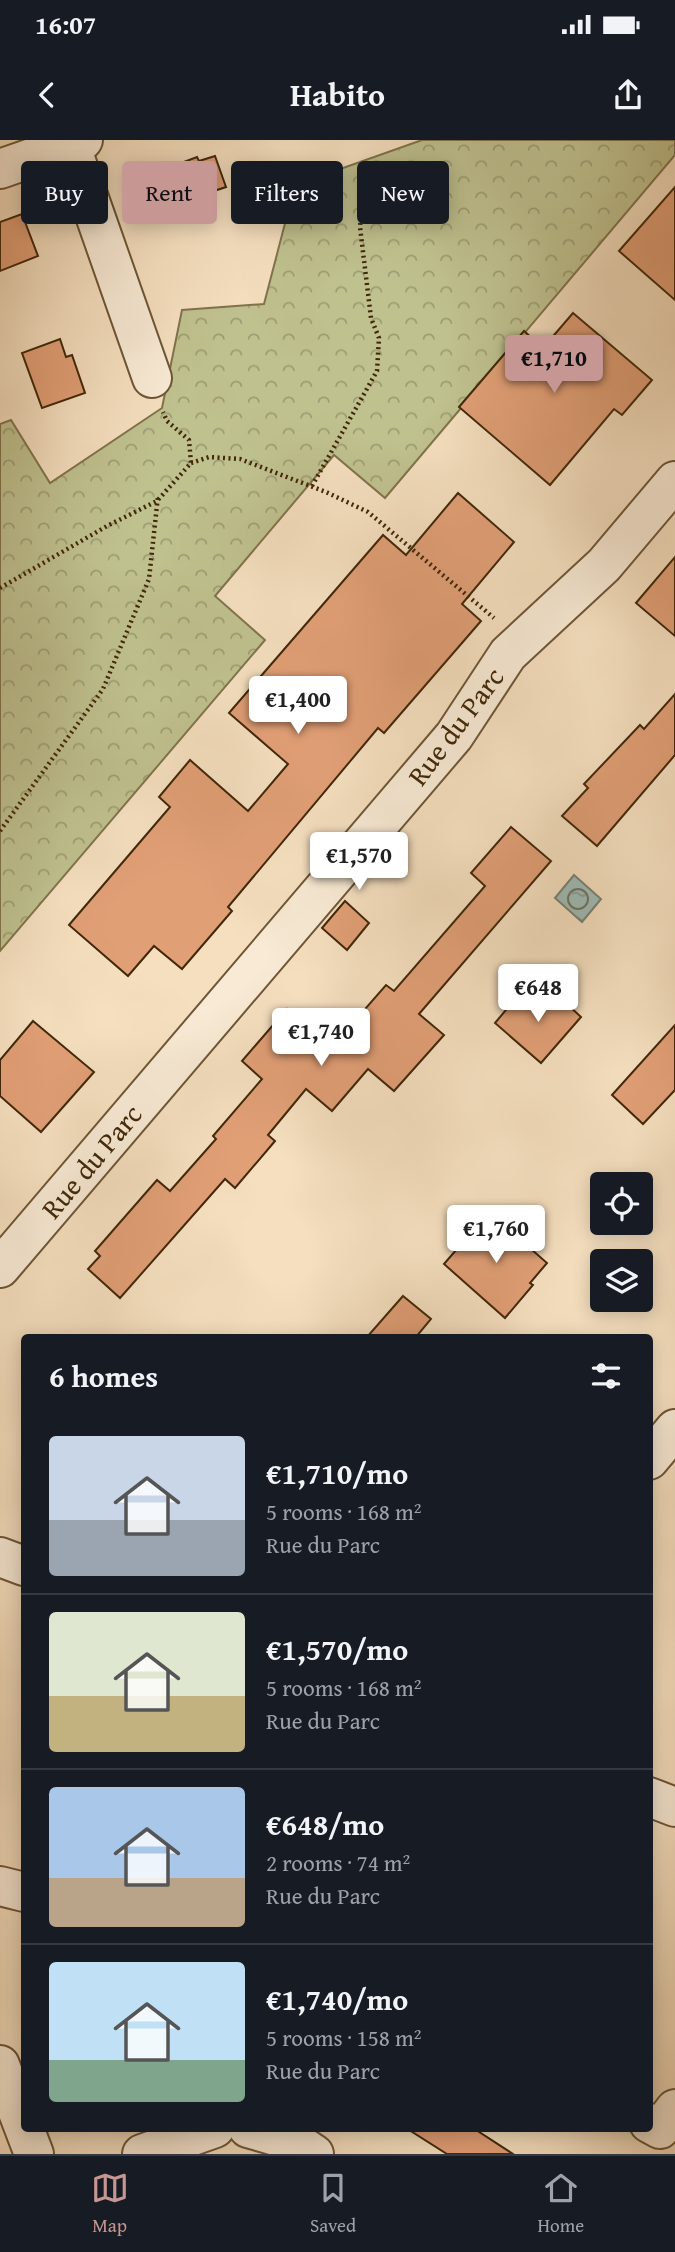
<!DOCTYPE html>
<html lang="en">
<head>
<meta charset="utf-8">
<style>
	:root { --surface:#171b24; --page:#242831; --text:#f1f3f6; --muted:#9ea1a6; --line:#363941; --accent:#c59692 }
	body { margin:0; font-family:"Gentium Book Plus",serif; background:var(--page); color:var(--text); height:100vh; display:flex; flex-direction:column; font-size:26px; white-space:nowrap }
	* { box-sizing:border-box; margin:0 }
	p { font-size:23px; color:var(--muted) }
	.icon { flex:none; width:38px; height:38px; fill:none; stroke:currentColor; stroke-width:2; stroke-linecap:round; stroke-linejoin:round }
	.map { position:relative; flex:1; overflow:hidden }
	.sheet { position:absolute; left:21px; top:1194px; width:632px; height:798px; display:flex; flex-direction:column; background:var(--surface); border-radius:7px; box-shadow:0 4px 18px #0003 }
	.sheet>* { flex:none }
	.banner { position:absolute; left:21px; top:21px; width:634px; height:63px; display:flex; gap:14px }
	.buttons { position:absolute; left:590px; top:1032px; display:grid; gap:14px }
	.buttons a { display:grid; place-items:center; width:63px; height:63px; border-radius:7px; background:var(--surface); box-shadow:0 4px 18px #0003; font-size:35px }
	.price { position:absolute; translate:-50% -60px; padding:0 16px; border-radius:7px; background:#fff; color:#222; font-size:23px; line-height:46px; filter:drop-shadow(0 2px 4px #0008) }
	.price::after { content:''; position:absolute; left:50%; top:42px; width:21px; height:16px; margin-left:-10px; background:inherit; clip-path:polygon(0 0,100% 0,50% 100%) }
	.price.on { background:var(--accent); color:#111 }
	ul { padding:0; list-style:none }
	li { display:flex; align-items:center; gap:21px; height:175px; padding:0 28px }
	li+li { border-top:2px solid var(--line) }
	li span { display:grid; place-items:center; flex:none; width:196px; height:140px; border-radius:7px; color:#555 }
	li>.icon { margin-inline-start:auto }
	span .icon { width:84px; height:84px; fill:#fffc; stroke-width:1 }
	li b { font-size:30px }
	h2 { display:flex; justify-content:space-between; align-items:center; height:84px; padding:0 28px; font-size:30px }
	.pill { padding:0 24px; border-radius:7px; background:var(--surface); box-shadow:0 4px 18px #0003; font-size:24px; line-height:63px }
	.pill.on { background:var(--accent); color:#111 }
	.status { display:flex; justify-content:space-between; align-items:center; height:49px; padding:0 35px; background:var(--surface); direction:ltr }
	.status svg { height:19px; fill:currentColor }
	header { display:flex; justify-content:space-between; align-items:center; height:91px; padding:0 28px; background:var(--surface); font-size:32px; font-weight:700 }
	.menu { display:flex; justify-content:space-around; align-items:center; height:98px; border-top:2px solid var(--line); background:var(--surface); font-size:19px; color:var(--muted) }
	.menu a { display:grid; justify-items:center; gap:4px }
	.menu .on { color:var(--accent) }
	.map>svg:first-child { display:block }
	.forest { fill:url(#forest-crowns); stroke:#80744c; stroke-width:2 }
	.water { fill:url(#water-ripples); stroke:#788171; stroke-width:2 }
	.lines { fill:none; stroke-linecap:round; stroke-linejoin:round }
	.shore { stroke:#6f7260; stroke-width:2 }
	.building { fill:#e19f76; stroke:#412809; stroke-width:2 }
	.minor-casing { stroke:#6e5636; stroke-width:42 }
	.path { stroke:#412809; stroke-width:4.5; stroke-dasharray:2 3.5; stroke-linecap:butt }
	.minor { stroke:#f8ead5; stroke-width:38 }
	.labels { text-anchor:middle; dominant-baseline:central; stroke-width:5; stroke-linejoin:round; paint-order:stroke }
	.street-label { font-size:28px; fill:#412809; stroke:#f8ead5 }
</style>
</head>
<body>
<div class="status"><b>16:07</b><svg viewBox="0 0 49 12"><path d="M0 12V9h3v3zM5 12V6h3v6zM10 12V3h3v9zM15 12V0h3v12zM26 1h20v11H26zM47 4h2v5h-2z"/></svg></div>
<header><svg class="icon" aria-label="back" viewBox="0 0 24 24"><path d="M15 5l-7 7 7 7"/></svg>Habito<svg class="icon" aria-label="share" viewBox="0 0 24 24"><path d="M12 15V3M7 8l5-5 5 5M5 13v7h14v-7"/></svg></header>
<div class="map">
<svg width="675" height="2014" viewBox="0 0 675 2014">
	<defs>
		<pattern id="forest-crowns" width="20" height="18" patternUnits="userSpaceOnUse" patternTransform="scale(1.75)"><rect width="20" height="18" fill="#bfc18f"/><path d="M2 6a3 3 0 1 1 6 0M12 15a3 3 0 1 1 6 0" fill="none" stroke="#9d9d73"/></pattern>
		<pattern id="water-ripples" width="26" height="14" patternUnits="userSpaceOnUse" patternTransform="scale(1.75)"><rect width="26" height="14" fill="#9dbcb7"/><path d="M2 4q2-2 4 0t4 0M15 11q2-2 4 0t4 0" fill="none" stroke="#829993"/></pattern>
	</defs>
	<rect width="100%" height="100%" fill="#f5dfbf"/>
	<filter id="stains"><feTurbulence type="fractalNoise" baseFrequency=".00286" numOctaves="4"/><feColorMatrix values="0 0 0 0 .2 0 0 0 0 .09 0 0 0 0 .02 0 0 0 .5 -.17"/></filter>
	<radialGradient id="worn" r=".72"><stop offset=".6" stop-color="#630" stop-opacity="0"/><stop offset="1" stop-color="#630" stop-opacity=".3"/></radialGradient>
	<path class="forest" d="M 422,0 L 675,0 L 675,15 L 385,358 L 334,315 L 215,456 L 265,500 L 0,811 L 0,284 L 11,280 L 50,343 L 162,268 L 182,170 L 264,164 L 295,45 Z"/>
	<path class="water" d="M 574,735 L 601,759 L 582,782 L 555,758 Z"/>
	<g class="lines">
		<circle class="shore" cx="578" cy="759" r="10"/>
	</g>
	<g class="building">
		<path d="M 215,16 L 226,47 L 211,52 L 212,57 L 156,77 L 141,38 L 197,17 L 199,21 Z"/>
		<path d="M 675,47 L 675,160 L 619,111 Z"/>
		<path d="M 22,74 L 38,116 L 0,131 L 0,82 Z"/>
		<path d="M 573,173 L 652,240 L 622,275 L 614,269 L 550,345 L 459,267 L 524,191 L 543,208 Z"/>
		<path d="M 60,199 L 66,217 L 72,215 L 85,253 L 42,268 L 22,213 Z"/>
		<path d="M 458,353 L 514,402 L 462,464 L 481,481 L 384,593 L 378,588 L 228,767 L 232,771 L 182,829 L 154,806 L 128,836 L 69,785 L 170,667 L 159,657 L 190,620 L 248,671 L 288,624 L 229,573 L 383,395 L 406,415 Z"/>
		<path d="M 675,417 L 675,496 L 636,463 Z"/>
		<path d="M 675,554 L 675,615 L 597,706 L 562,676 L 588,648 L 584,644 L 640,585 L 644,589 Z"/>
		<path d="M 511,687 L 551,721 L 419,874 L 444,895 L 394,951 L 368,929 L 332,971 L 306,949 L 268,995 L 275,1001 L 235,1048 L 225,1039 L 120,1158 L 88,1129 L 100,1116 L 95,1111 L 157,1040 L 170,1051 L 216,999 L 213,996 L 262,939 L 242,921 L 287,869 L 332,907 L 386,845 L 394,851 L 485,746 L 471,733 Z"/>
		<path d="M 345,761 L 369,783 L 347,810 L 322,788 Z"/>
		<path d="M 521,852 L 540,868 L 554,852 L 581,877 L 541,923 L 495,883 Z"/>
		<path d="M 33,881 L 94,932 L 41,992 L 0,956 L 0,920 Z"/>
		<path d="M 675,885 L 675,950 L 643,984 L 612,955 Z"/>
		<path d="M 489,1072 L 547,1123 L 530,1143 L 533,1145 L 505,1178 L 444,1124 Z"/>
		<path d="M 403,1156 L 431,1179 L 416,1197 L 367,1197 Z"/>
		<path d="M 406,1988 L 473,1988 L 513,2014 L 447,2014 Z"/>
	</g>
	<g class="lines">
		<defs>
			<g id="minor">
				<path d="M 70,4 L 152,238"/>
				<path d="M 0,29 L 83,0"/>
				<path d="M 0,1128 L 454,596 L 508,514 L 604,425 L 675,341"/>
				<path d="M 649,1320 L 675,1289"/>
				<path d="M 0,1417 L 24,1426"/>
				<path d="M 649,1657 L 675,1667"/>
				<path d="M 0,1746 L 24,1752"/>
				<path d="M 0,1925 L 34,2014"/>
				<path d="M 649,1983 L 660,1989 L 675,1969"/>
				<path d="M 248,1988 L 296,2002 L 314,2014"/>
				<path d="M 142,2014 L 215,1988"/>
			</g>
		</defs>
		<use href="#minor" class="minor-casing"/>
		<g class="path">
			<path d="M 191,323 L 209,317 L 240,319 L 326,352 L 368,372 L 494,478"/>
			<path d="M 312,346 L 377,231 L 379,198 L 371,178 L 360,87 L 364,43"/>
			<path d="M 0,448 L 107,386 L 157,361 L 191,323 L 189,300 L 167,281 L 163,272"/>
			<path d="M 0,691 L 103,549 L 149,439 L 158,356"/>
		</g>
		<use href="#minor" class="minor"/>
	</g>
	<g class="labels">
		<g class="street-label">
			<text transform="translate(455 586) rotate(-53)">Rue du Parc</text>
			<text transform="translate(91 1021) rotate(-50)">Rue du Parc</text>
		</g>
	</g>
	<rect width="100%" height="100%" filter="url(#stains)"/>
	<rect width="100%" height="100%" fill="url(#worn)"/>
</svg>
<div class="buttons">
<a><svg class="icon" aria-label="locate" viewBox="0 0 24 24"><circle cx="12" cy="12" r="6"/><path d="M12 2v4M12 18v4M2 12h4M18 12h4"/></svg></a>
<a><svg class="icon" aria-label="layers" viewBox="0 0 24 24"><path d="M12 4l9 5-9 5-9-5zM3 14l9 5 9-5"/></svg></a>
</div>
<b class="price on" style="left:554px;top:255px">€1,710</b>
<b class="price" style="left:298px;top:596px">€1,400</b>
<b class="price" style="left:359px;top:752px">€1,570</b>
<b class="price" style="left:538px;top:884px">€648</b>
<b class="price" style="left:321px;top:928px">€1,740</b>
<b class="price" style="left:496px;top:1125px">€1,760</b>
<div class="banner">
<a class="pill">Buy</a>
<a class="pill on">Rent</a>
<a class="pill">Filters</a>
<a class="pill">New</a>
</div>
<section class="sheet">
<h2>6 homes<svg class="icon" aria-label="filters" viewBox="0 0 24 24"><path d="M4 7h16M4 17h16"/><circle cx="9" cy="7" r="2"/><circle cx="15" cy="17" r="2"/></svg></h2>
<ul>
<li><span style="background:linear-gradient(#c9d6e8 60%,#9aa5b1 0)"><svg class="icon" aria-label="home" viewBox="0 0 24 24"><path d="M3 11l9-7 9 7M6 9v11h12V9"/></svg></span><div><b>€1,710/mo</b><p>5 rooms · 168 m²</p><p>Rue du Parc</p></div></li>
<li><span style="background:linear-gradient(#dfe7d0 60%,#c2b280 0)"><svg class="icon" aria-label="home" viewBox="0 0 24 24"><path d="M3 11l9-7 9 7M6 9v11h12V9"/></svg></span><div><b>€1,570/mo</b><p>5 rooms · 168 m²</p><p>Rue du Parc</p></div></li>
<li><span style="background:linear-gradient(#a9c7e8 65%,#b9a48a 0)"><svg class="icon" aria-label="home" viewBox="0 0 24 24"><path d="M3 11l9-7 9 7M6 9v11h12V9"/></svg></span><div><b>€648/mo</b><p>2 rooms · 74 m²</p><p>Rue du Parc</p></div></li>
<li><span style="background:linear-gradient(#bfe0f5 70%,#7fa58c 0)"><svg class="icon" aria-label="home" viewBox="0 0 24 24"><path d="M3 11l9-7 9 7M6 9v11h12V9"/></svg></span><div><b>€1,740/mo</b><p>5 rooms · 158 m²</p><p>Rue du Parc</p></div></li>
</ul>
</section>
</div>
<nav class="menu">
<a class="on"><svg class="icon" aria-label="map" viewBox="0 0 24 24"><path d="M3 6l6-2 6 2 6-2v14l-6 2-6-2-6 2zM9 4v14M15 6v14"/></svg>Map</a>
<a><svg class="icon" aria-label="saved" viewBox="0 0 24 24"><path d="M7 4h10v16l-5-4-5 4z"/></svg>Saved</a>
<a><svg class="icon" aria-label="home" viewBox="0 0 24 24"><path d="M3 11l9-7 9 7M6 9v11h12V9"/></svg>Home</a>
</nav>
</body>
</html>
